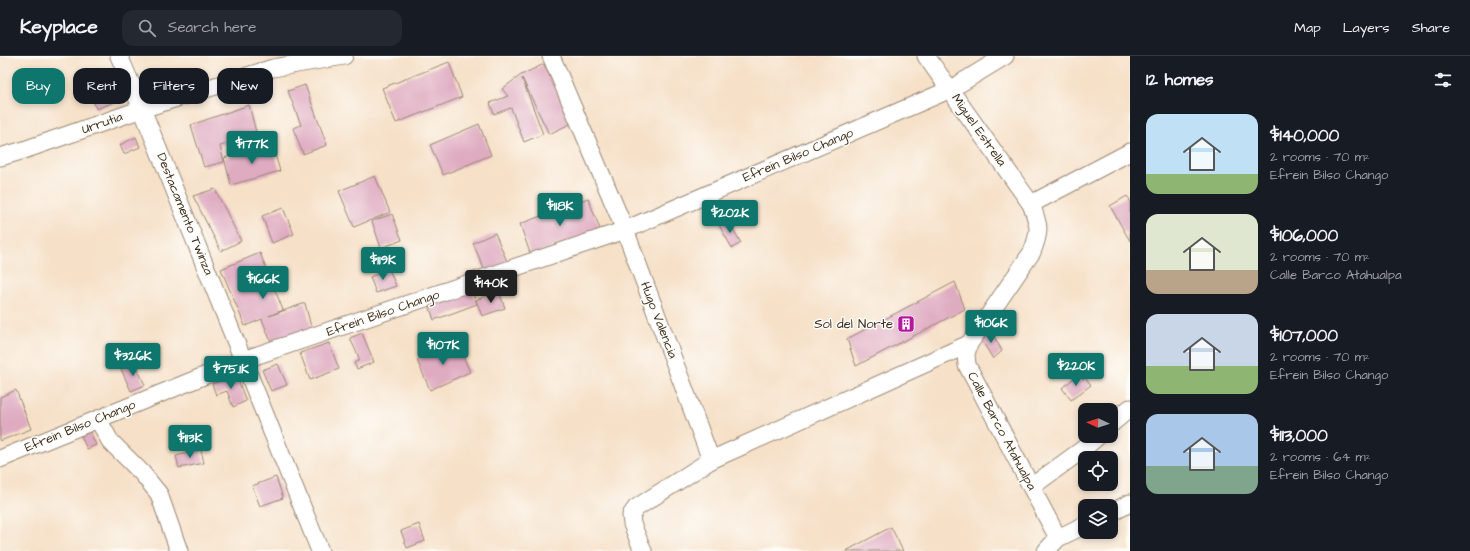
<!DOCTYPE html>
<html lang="en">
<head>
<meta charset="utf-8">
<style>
	:root { --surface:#171b24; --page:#242831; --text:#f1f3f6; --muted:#9ea1a6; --line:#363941; --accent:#0f766e }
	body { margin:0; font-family:"Architects Daughter",sans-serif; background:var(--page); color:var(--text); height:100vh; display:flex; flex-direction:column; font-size:15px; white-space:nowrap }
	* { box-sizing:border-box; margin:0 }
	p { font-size:13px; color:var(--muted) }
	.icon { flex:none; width:22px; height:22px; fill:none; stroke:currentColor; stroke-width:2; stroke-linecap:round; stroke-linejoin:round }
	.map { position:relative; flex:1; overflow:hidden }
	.details { display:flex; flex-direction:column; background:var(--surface); width:340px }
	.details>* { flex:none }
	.guide { position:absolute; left:12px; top:12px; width:380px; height:36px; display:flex; gap:8px }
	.needle { width:26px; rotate:273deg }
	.buttons { position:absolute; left:1078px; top:347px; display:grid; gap:8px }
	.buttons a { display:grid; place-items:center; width:40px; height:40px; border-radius:8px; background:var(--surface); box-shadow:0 2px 6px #0003; font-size:20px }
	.price { position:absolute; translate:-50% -34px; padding:0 9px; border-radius:4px; background:var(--accent); color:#fff; font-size:13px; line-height:26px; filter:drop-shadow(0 1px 2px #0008) }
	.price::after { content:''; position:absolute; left:50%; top:24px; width:12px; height:9px; margin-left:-6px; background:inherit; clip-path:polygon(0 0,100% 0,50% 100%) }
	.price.active { background:#222; color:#fff }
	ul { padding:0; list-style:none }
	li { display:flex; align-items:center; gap:12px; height:100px; padding:0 16px }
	li span { display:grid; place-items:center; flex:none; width:112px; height:80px; border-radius:12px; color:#555 }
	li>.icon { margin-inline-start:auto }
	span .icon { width:48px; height:48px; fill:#fffc; stroke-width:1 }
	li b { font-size:17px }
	h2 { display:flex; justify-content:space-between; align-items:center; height:48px; padding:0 16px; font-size:17px }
	.tag { padding:0 14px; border-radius:12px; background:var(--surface); box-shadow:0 2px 6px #0003; font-size:14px; line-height:36px }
	.tag.active { background:var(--accent); color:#fff }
	header { display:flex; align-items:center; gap:24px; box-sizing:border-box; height:56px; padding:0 20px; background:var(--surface); border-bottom:1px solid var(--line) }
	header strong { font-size:19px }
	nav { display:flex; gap:22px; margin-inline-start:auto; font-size:14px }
	.search { width:280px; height:36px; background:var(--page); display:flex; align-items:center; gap:10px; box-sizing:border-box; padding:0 14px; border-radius:12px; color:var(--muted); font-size:15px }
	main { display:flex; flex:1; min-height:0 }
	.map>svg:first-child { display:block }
	.building { fill:#dfabc1 }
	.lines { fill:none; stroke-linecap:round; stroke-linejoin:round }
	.minor-casing { stroke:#988572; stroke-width:19 }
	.minor { stroke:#fff; stroke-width:17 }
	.labels { text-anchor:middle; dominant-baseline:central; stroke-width:3; stroke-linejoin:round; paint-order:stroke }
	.street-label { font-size:13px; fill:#3b2a1e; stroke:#fdfcf7 }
	.poi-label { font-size:13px; fill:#3b2a1e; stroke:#fdfcf7; text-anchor:end }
</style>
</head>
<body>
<header>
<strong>Keyplace</strong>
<div class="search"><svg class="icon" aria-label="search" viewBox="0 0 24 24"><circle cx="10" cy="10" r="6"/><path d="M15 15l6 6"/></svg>Search here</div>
<nav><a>Map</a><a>Layers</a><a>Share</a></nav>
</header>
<main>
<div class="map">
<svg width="1130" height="495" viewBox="0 0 1130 495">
	<rect width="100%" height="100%" fill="#fdfcf7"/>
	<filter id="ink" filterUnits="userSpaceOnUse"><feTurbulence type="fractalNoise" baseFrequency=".025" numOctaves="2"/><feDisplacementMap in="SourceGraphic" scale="8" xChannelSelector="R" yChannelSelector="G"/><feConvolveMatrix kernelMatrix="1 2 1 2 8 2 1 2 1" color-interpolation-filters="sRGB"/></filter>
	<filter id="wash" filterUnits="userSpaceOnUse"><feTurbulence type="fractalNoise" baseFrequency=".012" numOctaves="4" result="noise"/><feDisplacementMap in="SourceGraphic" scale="16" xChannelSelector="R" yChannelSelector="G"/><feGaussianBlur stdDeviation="0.9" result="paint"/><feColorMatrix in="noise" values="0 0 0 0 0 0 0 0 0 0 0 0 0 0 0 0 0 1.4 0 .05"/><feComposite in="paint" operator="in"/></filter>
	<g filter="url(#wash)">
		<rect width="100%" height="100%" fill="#f6e0c7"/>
		<g id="blocks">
			<g class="building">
				<path d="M 449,6 L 462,41 L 396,67 L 382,32 Z"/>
				<path d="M 544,8 L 572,67 L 549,78 L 522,22 L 543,78 L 524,86 L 511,52 L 494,58 L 490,47 L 508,40 L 502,33 L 521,19 Z"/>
				<path d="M 305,29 L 327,89 L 303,98 L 293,72 L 301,69 L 288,35 Z"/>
				<path d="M 119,33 L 123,43 L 96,53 L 93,43 Z"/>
				<path d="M 249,49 L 257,80 L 220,90 L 224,106 L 204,111 L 191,69 Z"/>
				<path d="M 479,68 L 491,99 L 443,119 L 430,89 Z"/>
				<path d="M 136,81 L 140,91 L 124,98 L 120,89 Z"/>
				<path d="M 272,88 L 280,115 L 231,129 L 224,102 Z"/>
				<path d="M 375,120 L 390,156 L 354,171 L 339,135 Z"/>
				<path d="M 215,133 L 241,185 L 221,195 L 193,140 Z"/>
				<path d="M 1127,140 L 1130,144 L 1130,185 L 1110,150 Z"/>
				<path d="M 588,142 L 600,173 L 531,200 L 520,168 Z"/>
				<path d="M 283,152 L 294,178 L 272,187 L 262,160 Z"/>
				<path d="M 392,158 L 402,184 L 381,192 L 372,165 Z"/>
				<path d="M 728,164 L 741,187 L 732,192 L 719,169 Z"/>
				<path d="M 495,177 L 509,210 L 487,220 L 473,187 Z"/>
				<path d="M 260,197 L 283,254 L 269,260 L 305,247 L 312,275 L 271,286 L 262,263 L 245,270 L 221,213 Z"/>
				<path d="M 389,213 L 396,230 L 376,237 L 370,221 Z"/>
				<path d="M 955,226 L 965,253 L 856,310 L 847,283 Z"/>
				<path d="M 471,233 L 477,248 L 434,264 L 429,249 Z"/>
				<path d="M 499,235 L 505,252 L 482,260 L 476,244 Z"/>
				<path d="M 989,271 L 1002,295 L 993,303 L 981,283 Z"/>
				<path d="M 362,277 L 374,306 L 357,313 L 354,307 L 360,304 L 350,282 Z"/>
				<path d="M 452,286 L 457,287 L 470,316 L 430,334 L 417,304 Z"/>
				<path d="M 329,287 L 339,313 L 310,324 L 300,297 Z"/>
				<path d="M 135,307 L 145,329 L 131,335 L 121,313 Z"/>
				<path d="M 278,308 L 287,329 L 271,335 L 262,314 Z"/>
				<path d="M 1079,318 L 1083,323 L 1085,322 L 1091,329 L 1071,344 L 1062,332 Z"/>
				<path d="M 236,319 L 246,345 L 233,351 L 227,335 L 216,339 L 212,328 Z"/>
				<path d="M 16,334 L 31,373 L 0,385 L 0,341 Z"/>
				<path d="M 90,376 L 96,389 L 87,393 L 81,380 Z"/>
				<path d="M 201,394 L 204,407 L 179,412 L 176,400 Z"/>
				<path d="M 276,421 L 283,442 L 260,450 L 252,430 Z"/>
				<path d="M 419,468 L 425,485 L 407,492 L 401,475 Z"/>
				<path d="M 891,471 L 903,495 L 846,495 Z"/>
			</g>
		</g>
	</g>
	<g filter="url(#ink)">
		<use href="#blocks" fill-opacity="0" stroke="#988572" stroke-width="1"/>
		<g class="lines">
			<defs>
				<g id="minor">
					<path d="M 119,0 L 142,53 L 320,495"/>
					<path d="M 551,0 L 625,174 L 711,404 L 636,452 L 631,459 L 632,468 L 643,495"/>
					<path d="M 926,0 L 1031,148 C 1039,169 1041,174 1032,196 L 969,288 L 966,298 L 967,309 L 1058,482 L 1046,495"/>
					<path d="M 0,101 L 21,95 L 142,53 L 273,12 L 344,0"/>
					<path d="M 1031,148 L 1130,96"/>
					<path d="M 98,363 L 110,385 L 142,417 L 159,438 L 179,495"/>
					<path d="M 1111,368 L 1130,352"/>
					<path d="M 0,403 L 243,304 L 625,174 L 951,33 L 1005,0"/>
					<path d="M 711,404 L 969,288"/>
					<path d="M 1031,431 L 1082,394 L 1098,380"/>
					<path d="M 1111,457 L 1130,447"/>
					<path d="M 1058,482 L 1085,469"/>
				</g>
			</defs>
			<use href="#minor" class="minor-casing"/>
			<use href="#minor" class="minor"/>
		</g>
	</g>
	<defs>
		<symbol id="building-square" viewBox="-11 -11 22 22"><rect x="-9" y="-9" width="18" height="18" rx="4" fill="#b5179e" stroke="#fdfcf7"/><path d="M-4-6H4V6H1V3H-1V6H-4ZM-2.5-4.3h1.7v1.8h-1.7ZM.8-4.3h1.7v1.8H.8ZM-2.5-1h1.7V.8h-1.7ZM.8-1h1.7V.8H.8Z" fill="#fff"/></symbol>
	</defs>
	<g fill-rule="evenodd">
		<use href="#building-square" x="896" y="258" width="20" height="20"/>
	</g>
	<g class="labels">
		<g class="street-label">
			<text transform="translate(102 67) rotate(-19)">Urrutia</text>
			<text transform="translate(979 74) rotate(55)">Miguel Estrella</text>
			<text transform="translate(798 99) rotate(-23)">Efrein Bilso Chango</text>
			<text transform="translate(185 158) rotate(68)">Destacamento Twinza</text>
			<text transform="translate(383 257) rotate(-19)">Efrein Bilso Chango</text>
			<text transform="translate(659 264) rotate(69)">Hugo Valencia</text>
			<text transform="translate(80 370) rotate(-22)">Efrein Bilso Chango</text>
			<text transform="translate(1002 375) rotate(62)">Calle Barco Atahualpa</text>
		</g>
		<g class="poi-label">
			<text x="893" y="268">Sol del Norte</text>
		</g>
	</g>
</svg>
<div class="buttons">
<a><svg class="needle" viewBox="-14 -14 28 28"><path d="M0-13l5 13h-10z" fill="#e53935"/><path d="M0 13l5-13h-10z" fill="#9ea1a6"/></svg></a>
<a><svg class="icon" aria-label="locate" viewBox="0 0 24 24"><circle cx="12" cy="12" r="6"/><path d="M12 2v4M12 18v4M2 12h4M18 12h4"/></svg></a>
<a><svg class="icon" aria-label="layers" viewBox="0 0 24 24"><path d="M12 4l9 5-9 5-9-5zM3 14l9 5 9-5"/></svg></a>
</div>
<b class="price" style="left:252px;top:109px">$177K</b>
<b class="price" style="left:560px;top:171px">$118K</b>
<b class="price" style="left:730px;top:178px">$202K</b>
<b class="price" style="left:383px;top:225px">$119K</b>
<b class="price" style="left:263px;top:244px">$166K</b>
<b class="price active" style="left:491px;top:248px">$140K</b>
<b class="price" style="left:991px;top:288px">$106K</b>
<b class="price" style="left:443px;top:310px">$107K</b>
<b class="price" style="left:133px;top:321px">$326K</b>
<b class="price" style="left:1076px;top:331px">$220K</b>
<b class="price" style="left:231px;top:334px">$75.1K</b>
<b class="price" style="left:190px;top:403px">$113K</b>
<div class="guide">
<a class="tag active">Buy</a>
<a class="tag">Rent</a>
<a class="tag">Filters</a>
<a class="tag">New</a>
</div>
</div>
<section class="details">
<h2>12 homes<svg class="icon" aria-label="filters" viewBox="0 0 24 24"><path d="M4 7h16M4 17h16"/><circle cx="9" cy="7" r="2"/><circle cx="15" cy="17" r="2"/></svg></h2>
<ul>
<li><span style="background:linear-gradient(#bfe0f5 75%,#8fb573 0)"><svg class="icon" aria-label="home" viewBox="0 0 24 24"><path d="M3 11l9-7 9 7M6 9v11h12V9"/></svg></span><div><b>$140,000</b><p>2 rooms · 70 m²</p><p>Efrein Bilso Chango</p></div></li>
<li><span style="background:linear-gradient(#dfe7d0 70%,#b9a48a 0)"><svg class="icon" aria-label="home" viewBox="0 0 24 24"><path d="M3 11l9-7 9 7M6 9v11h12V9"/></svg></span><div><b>$106,000</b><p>2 rooms · 70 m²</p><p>Calle Barco Atahualpa</p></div></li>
<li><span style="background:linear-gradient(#c9d6e8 65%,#8fb573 0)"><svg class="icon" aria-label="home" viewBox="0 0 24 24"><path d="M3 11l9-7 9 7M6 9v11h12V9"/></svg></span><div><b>$107,000</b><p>2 rooms · 70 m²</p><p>Efrein Bilso Chango</p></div></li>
<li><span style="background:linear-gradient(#a9c7e8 65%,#7fa58c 0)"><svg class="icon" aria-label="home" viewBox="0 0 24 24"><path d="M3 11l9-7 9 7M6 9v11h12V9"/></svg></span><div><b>$113,000</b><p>2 rooms · 64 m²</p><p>Efrein Bilso Chango</p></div></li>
</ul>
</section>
</main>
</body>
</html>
